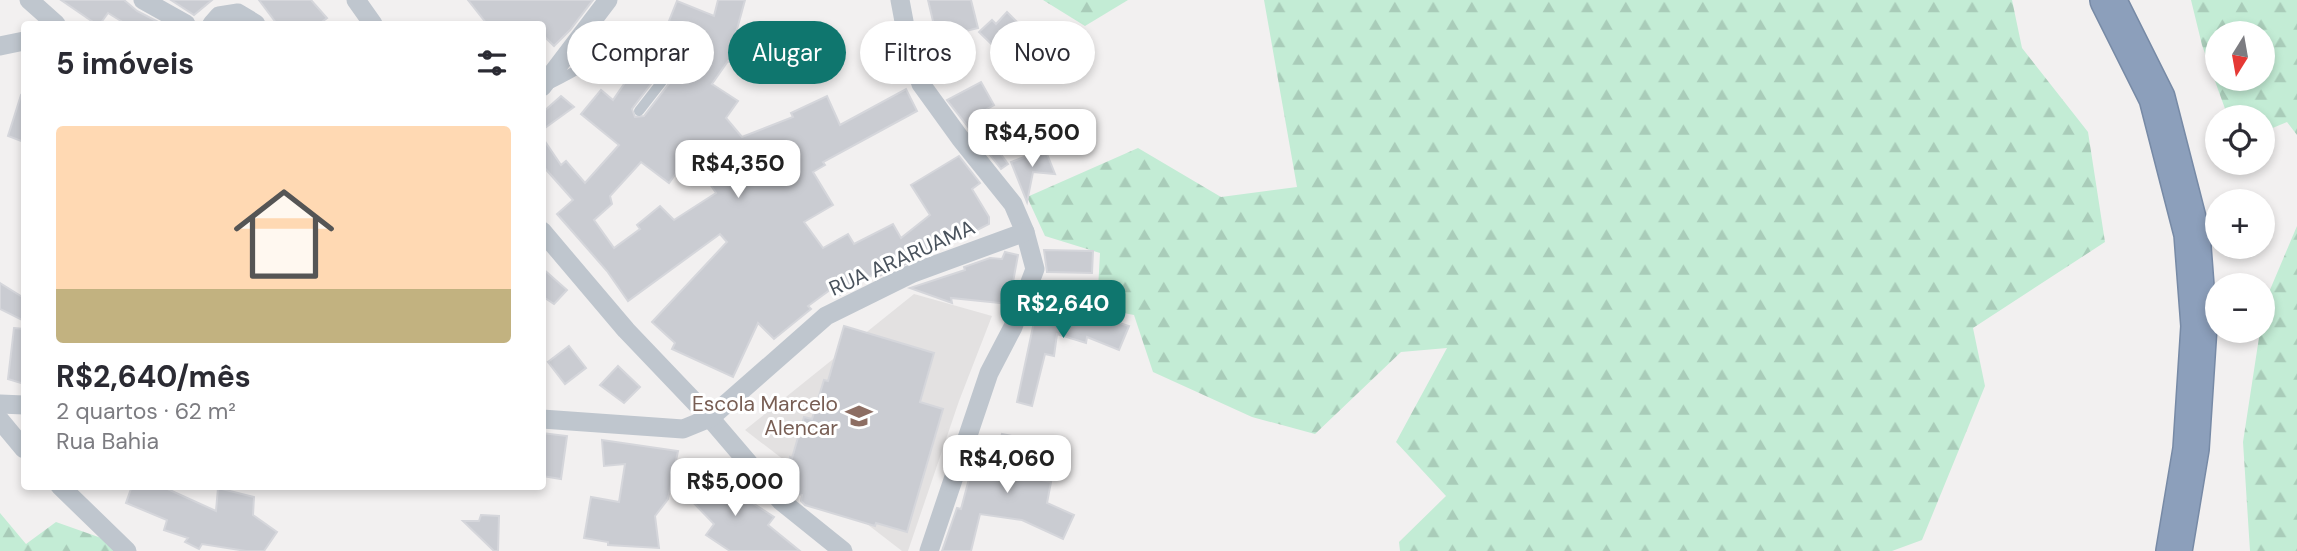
<!DOCTYPE html>
<html lang="pt">
<head>
<meta charset="utf-8">
<style>
	:root { --surface:#fff; --page:#f7f7f7; --text:#2b2b33; --muted:#7c7c81; --accent:#0f766e }
	body { margin:0; font-family:"DM Sans",sans-serif; background:var(--page); color:var(--text); height:100vh; display:flex; flex-direction:column; font-size:26px; white-space:nowrap }
	* { box-sizing:border-box; margin:0 }
	p { font-size:23px; color:var(--muted) }
	.icon { flex:none; width:38px; height:38px; fill:none; stroke:currentColor; stroke-width:2; stroke-linecap:round; stroke-linejoin:round }
	.map { position:relative; flex:1; overflow:hidden }
	.details { position:absolute; left:21px; top:21px; width:525px; height:469px; display:flex; flex-direction:column; background:var(--surface); border-radius:7px; box-shadow:0 4px 10px #0003 }
	.details>* { flex:none }
	.banner { position:absolute; left:567px; top:21px; width:665px; height:63px; display:flex; gap:14px }
	.needle { width:46px; rotate:191deg }
	.buttons { position:absolute; left:2205px; top:21px; display:grid; gap:14px }
	.buttons a { display:grid; place-items:center; width:70px; height:70px; border-radius:50%; background:var(--surface); box-shadow:0 4px 10px #0003; font-size:35px }
	.price { position:absolute; translate:-50% -60px; padding:0 16px; border-radius:14px; background:#fff; color:#222; font-size:23px; line-height:46px; filter:drop-shadow(0 2px 4px #0008) }
	.price::after { content:''; position:absolute; left:50%; top:42px; width:21px; height:16px; margin-left:-10px; background:inherit; clip-path:polygon(0 0,100% 0,50% 100%) }
	.price.active { background:var(--accent); color:#fff }
	ul { padding:0; list-style:none }
	li { display:grid; align-content:center; gap:14px; height:371px; padding:0 35px }
	li span { display:grid; place-items:center; height:217px; border-radius:7px; color:#555 }
	li>.icon { margin-inline-start:auto }
	span .icon { width:126px; height:126px; fill:#fffc; stroke-width:1 }
	li b { font-size:30px }
	h2 { display:flex; justify-content:space-between; align-items:center; height:84px; padding:0 35px; font-size:30px }
	.chip { padding:0 24px; border-radius:32px; background:var(--surface); box-shadow:0 4px 10px #0003; font-size:24px; line-height:63px }
	.chip.active { background:var(--accent); color:#fff }
	.map>svg:first-child { display:block }
	.education { fill:#e3e1e1 }
	.forest { fill:url(#forest-firs); fill-rule:evenodd }
	.building { fill:#caccd2; stroke:#d5d6db; stroke-width:2; fill-rule:evenodd }
	.lines { fill:none; stroke-linecap:round; stroke-linejoin:round }
	.motorway-casing { stroke:#778aa6; stroke-width:38 }
	.service { stroke:#bfc6ce; stroke-width:10 }
	.minor { stroke:#bfc6ce; stroke-width:19 }
	.motorway { stroke:#8c9fbb; stroke-width:35 }
	.labels { text-anchor:middle; dominant-baseline:central; stroke-width:6; stroke-linejoin:round; paint-order:stroke }
	.street-label { font-size:21px; fill:#49525c; stroke:#fff }
	.education-label { font-size:21px; fill:#785e54; stroke:#fff; text-anchor:end }
</style>
</head>
<body>
<div class="map">
<svg width="2297" height="551" viewBox="0 0 2297 551">
	<defs>
		<pattern id="forest-firs" width="22" height="20" patternUnits="userSpaceOnUse" patternTransform="scale(1.75)"><rect width="22" height="20" fill="#c3ecd5"/><path d="M5 1l3.5 6h-7zM16 11l3.5 6h-7z" fill="#a9ccb9"/></pattern>
	</defs>
	<rect width="100%" height="100%" fill="#f2f0f0"/>
	<path class="education" d="M 914,294 L 992,316 L 959,401 L 908,551 L 902,551 L 745,430 Z"/>
	<g class="forest">
		<path d="M 1043,0 L 1128,0 L 1085,26 Z"/>
		<path d="M 1264,0 L 2012,0 L 2022,48 L 2088,132 L 2105,242 L 1973,328 L 1985,386 L 1922,540 L 1892,551 L 1400,551 L 1399,542 L 1446,496 L 1396,442 L 1447,348 L 1401,352 L 1315,434 L 1252,417 L 1153,372 L 1134,315 L 1097,308 L 1100,253 L 1045,236 L 1027,197 L 1138,148 L 1221,197 L 1297,187 Z"/>
		<path d="M 2191,0 L 2297,0 L 2297,135 L 2287,122 L 2263,132 L 2263,117 L 2228,117 L 2202,45 ZM 2217,33 L 2263,33 L 2263,79 L 2217,79 Z"/>
		<path d="M 2297,226 L 2297,551 L 2250,551 L 2243,442 L 2260,331 L 2263,331 L 2264,304 Z"/>
		<path d="M 0,513 L 26,544 L 56,522 L 121,545 L 122,551 L 0,551 Z"/>
	</g>
	<g class="building">
		<path d="M 61,0 L 124,0 L 137,11 L 162,24 L 126,24 L 108,13 L 100,24 L 96,24 Z"/>
		<path d="M 171,0 L 212,0 L 194,15 Z"/>
		<path d="M 259,0 L 311,0 L 327,18 L 319,24 L 277,24 Z"/>
		<path d="M 468,0 L 593,0 L 570,30 L 554,46 L 542,34 L 542,24 L 487,24 Z"/>
		<path d="M 718,0 L 745,0 L 736,33 L 762,46 L 748,72 L 728,61 L 712,84 L 738,101 L 726,118 L 742,137 L 793,117 L 791,113 L 827,96 L 840,125 L 906,89 L 917,111 L 823,162 L 825,165 L 813,172 L 833,205 L 804,222 L 823,248 L 848,234 L 854,244 L 893,224 L 901,238 L 930,215 L 911,185 L 959,156 L 980,183 L 972,189 L 989,217 L 989,224 L 954,242 L 951,235 L 926,255 L 877,277 L 872,275 L 840,295 L 834,287 L 808,306 L 811,309 L 774,339 L 758,323 L 733,377 L 672,349 L 675,343 L 652,322 L 727,242 L 720,234 L 628,301 L 607,271 L 557,214 L 573,200 L 542,165 L 542,137 L 561,165 L 566,161 L 585,183 L 619,145 L 581,114 L 601,90 L 613,100 L 633,71 L 651,84 L 632,109 L 635,117 L 644,116 L 685,63 L 689,66 L 705,36 L 669,21 L 677,1 L 714,16 ZM 690,154 L 716,193 L 674,220 L 660,206 L 637,225 L 640,229 L 614,248 L 594,220 L 612,204 L 610,196 L 641,162 L 669,183 Z"/>
		<path d="M 928,0 L 971,0 L 978,28 L 937,38 Z"/>
		<path d="M 1007,12 L 1034,39 L 1010,62 L 979,32 L 992,20 L 996,24 Z"/>
		<path d="M 981,82 L 994,105 L 978,114 L 996,139 L 992,142 L 1008,164 L 1001,169 L 947,100 Z"/>
		<path d="M 21,95 L 24,96 L 24,142 L 8,136 Z"/>
		<path d="M 561,96 L 574,107 L 542,130 L 542,113 Z"/>
		<path d="M 1045,149 L 1055,174 L 1033,172 L 1027,202 L 1011,162 Z"/>
		<path d="M 1044,250 L 1093,251 L 1092,273 L 1047,272 Z"/>
		<path d="M 1005,252 L 1018,255 L 1009,304 L 951,298 L 952,303 L 910,288 L 965,270 L 964,267 L 990,258 L 1002,259 Z"/>
		<path d="M 542,268 L 567,290 L 554,304 L 542,296 Z"/>
		<path d="M 0,283 L 24,298 L 24,321 L 0,309 Z"/>
		<path d="M 1038,303 L 1068,309 L 1069,306 L 1129,326 L 1119,350 L 1087,337 L 1086,343 L 1057,334 L 1054,356 L 1045,354 L 1032,406 L 1017,402 Z"/>
		<path d="M 844,326 L 934,353 L 920,402 L 943,409 L 907,532 L 876,523 L 875,526 L 805,505 L 801,501 L 802,495 L 789,492 L 784,485 L 790,457 L 792,458 L 804,417 L 812,419 L 824,380 L 828,381 Z"/>
		<path d="M 14,328 L 24,329 L 24,384 L 8,379 Z"/>
		<path d="M 569,346 L 586,368 L 565,384 L 548,362 Z"/>
		<path d="M 618,366 L 640,387 L 624,403 L 600,385 Z"/>
		<path d="M 542,433 L 567,436 L 561,479 L 542,476 Z"/>
		<path d="M 1002,434 L 1041,442 L 1032,478 L 1051,482 L 1047,503 L 1074,515 L 1063,539 L 1022,520 L 980,514 L 971,551 L 942,551 L 957,508 L 961,509 L 974,460 L 996,466 Z"/>
		<path d="M 602,440 L 678,451 L 668,499 L 655,516 L 659,548 L 608,545 L 608,542 L 584,538 L 591,497 L 619,502 L 625,464 L 604,466 Z"/>
		<path d="M 702,470 L 774,517 L 768,525 L 800,551 L 730,551 L 706,535 L 714,524 L 686,495 Z"/>
		<path d="M 132,486 L 161,486 L 216,511 L 218,488 L 254,497 L 253,515 L 277,532 L 264,551 L 246,551 L 202,544 L 199,549 L 185,542 L 188,538 L 164,530 L 167,520 L 126,503 Z"/>
		<path d="M 481,515 L 499,516 L 498,551 L 494,551 L 463,521 L 479,521 Z"/>
	</g>
	<g class="lines">
		<defs>
			<path id="motorway" d="M 2108,0 L 2157,98 L 2192,234 L 2199,326 L 2191,449 L 2174,551"/>
		</defs>
		<use href="#motorway" class="motorway-casing"/>
		<path class="service" d="M 548,85 C 586,68 631,30 675,43 L 680,50 L 678,61 L 639,111"/>
		<g class="minor">
			<path d="M 29,0 L 56,24"/>
			<path d="M 143,0 L 186,24"/>
			<path d="M 356,0 L 373,24"/>
			<path d="M 900,0 L 909,48 L 921,84 L 960,138 L 1013,204 L 1025,232 L 1035,269 L 1013,327 L 989,373 L 929,551"/>
			<path d="M 212,24 L 219,16 L 238,13 L 256,24"/>
			<path d="M 0,46 L 24,41"/>
			<path d="M 542,87 L 608,0"/>
			<path d="M 542,231 L 626,330 L 710,418 L 781,501 L 843,551"/>
			<path d="M 0,404 L 24,405"/>
			<path d="M 542,419 L 683,429 L 710,418 L 826,316 L 913,273 L 1025,232"/>
			<path d="M 0,420 L 24,449"/>
			<path d="M 60,486 L 127,551"/>
		</g>
		<use href="#motorway" class="motorway"/>
	</g>
	<defs>
		<symbol id="school-bare" viewBox="-9 -9 18 18"><path d="M0-5L7-2L0 1L-7-2ZM-4 1L0 2.5L4 1V4Q0 6-4 4Z" fill="#8d6e63" stroke="#fff" stroke-width="2.5" paint-order="stroke"/></symbol>
	</defs>
	<g fill-rule="evenodd">
		<use href="#school-bare" x="840" y="397" width="38" height="38"/>
	</g>
	<g class="labels">
		<g class="street-label">
			<text transform="translate(902 258) rotate(-24)">RUA ARARUAMA</text>
		</g>
		<g class="education-label">
			<text x="838" y="404">Escola Marcelo<tspan x="838" dy="24">Alencar</tspan></text>
		</g>
	</g>
</svg>
<div class="buttons">
<a><svg class="needle" viewBox="-14 -14 28 28"><path d="M0-13l5 13h-10z" fill="#e53935"/><path d="M0 13l5-13h-10z" fill="#7c7c81"/></svg></a>
<a><svg class="icon" aria-label="locate" viewBox="0 0 24 24"><circle cx="12" cy="12" r="6"/><path d="M12 2v4M12 18v4M2 12h4M18 12h4"/></svg></a>
<a>+</a>
<a>−</a>
</div>
<b class="price" style="left:1032px;top:169px">R$4,500</b>
<b class="price" style="left:738px;top:200px">R$4,350</b>
<b class="price active" style="left:1063px;top:340px">R$2,640</b>
<b class="price" style="left:1007px;top:495px">R$4,060</b>
<b class="price" style="left:735px;top:518px">R$5,000</b>
<div class="banner">
<a class="chip">Comprar</a>
<a class="chip active">Alugar</a>
<a class="chip">Filtros</a>
<a class="chip">Novo</a>
</div>
<section class="details">
<h2>5 imóveis<svg class="icon" aria-label="filters" viewBox="0 0 24 24"><path d="M4 7h16M4 17h16"/><circle cx="9" cy="7" r="2"/><circle cx="15" cy="17" r="2"/></svg></h2>
<ul>
<li><span style="background:linear-gradient(#ffd9b3 75%,#c2b280 0)"><svg class="icon" aria-label="home" viewBox="0 0 24 24"><path d="M3 11l9-7 9 7M6 9v11h12V9"/></svg></span><div><b>R$2,640/mês</b><p>2 quartos · 62 m²</p><p>Rua Bahia</p></div></li>
</ul>
</section>
</div>
</body>
</html>
